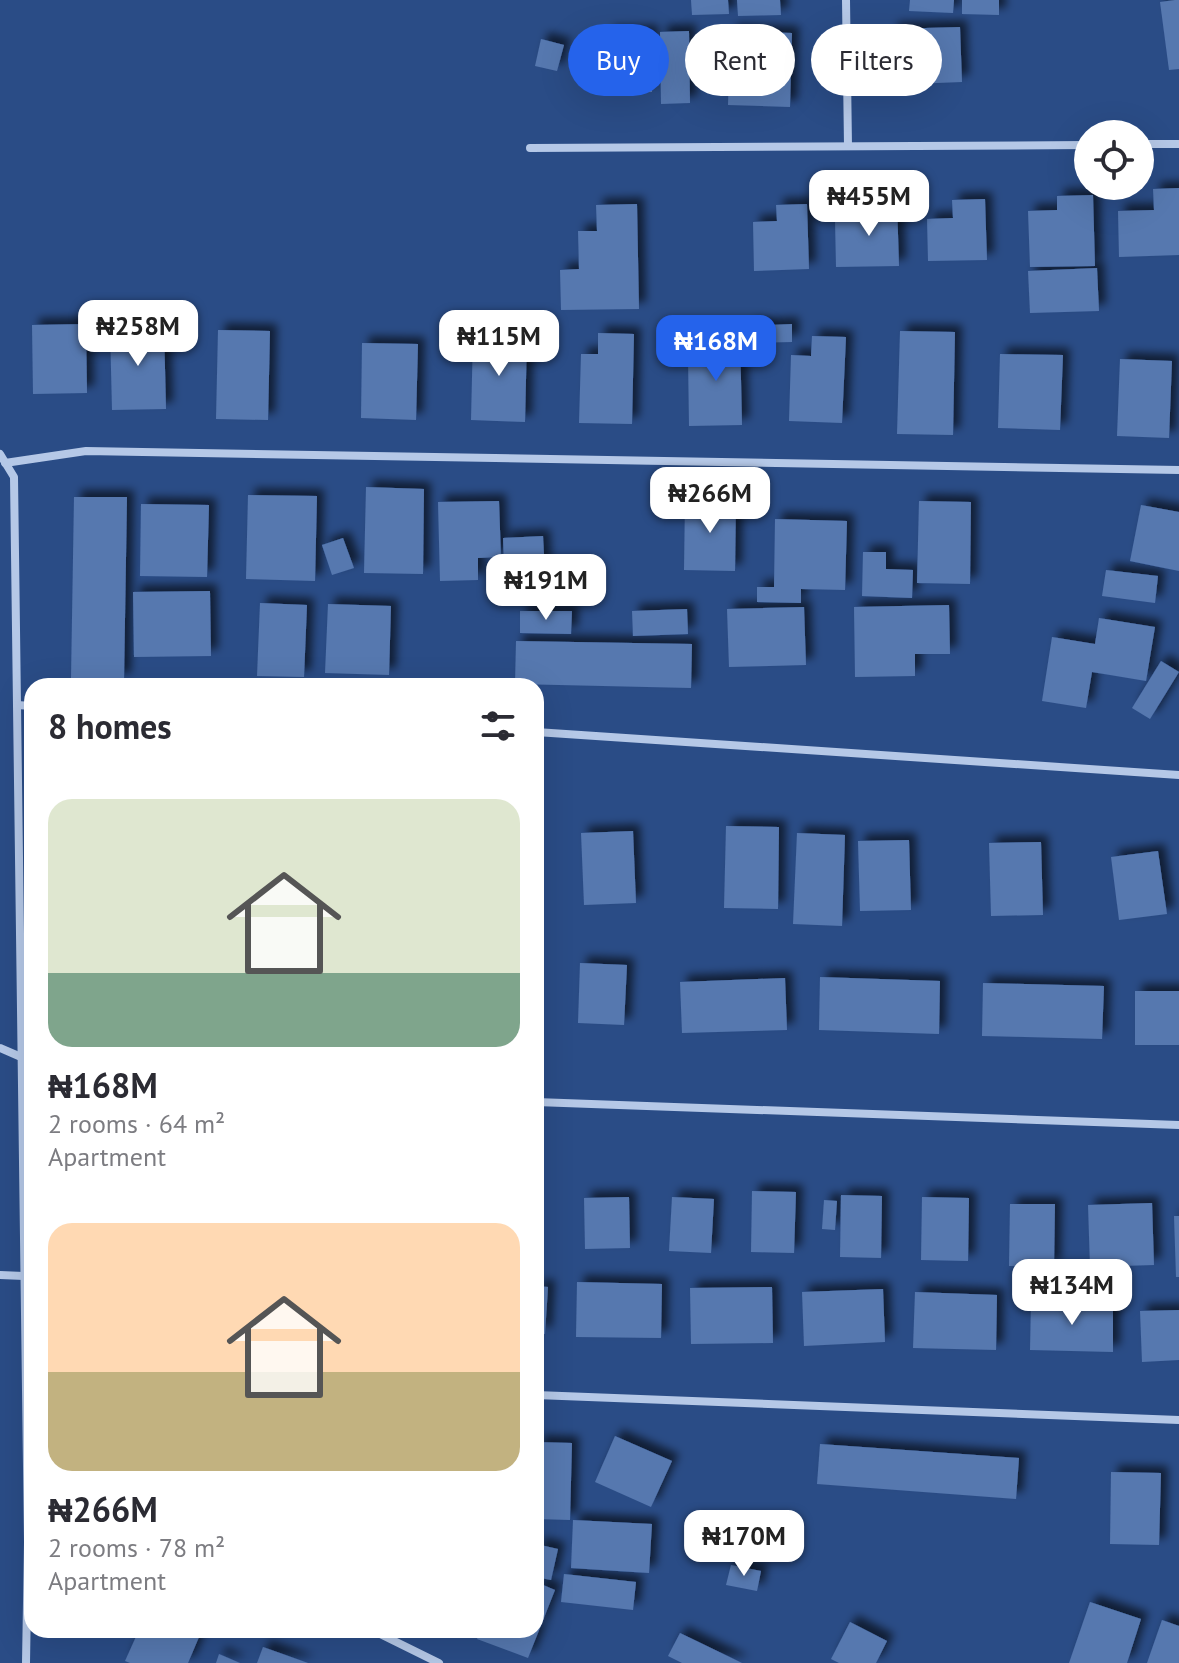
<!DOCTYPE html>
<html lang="en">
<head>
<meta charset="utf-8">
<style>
	:root { --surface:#fff; --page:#f2f2f3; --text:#2b2b33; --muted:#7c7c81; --accent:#2563eb }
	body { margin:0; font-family:"PT Sans",sans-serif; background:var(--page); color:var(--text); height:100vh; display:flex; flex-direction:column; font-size:30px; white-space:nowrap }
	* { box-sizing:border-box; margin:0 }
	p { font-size:26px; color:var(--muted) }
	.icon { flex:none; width:44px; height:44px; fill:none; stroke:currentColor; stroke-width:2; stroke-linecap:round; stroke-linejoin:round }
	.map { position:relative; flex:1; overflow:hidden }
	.drawer { position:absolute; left:24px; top:678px; width:520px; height:960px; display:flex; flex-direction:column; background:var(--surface); border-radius:24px; box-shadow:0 8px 32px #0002 }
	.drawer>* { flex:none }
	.banner { position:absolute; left:568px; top:24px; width:490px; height:72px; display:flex; gap:16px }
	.buttons { position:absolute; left:1074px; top:120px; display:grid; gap:16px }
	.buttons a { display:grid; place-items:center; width:80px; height:80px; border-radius:50%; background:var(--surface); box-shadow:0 8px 32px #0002; font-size:40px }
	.price { position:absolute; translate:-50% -68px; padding:0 18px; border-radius:16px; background:#fff; color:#222; font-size:26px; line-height:52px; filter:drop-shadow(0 2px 4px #0008) }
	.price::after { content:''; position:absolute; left:50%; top:48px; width:24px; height:18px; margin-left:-12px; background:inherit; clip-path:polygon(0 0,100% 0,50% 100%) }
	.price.selected { background:var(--accent); color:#fff }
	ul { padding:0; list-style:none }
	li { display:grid; align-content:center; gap:16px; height:424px; padding:0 24px }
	li span { display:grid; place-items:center; height:248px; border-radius:24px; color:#555 }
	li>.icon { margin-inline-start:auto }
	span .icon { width:144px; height:144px; fill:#fffc; stroke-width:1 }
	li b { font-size:34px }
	h2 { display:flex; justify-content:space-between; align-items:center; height:96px; padding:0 24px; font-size:34px }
	.pill { padding:0 28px; border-radius:36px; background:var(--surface); box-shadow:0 8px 32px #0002; font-size:28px; line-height:72px }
	.pill.selected { background:var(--accent); color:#fff }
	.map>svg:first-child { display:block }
	.building { fill:#5678af; filter:url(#shadow) }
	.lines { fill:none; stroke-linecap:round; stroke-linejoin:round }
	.street { stroke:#b5c8e7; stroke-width:8 }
</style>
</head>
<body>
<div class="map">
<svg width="1179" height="1663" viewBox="0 0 1179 1663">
	<defs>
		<filter id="shadow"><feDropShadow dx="7" dy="-7" stdDeviation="4" flood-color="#0009"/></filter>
	</defs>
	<rect width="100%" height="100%" fill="#2a4c86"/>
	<g class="building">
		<path d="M 691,0 L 728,0 L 729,14 L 692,15 Z"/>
		<path d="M 737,0 L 780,0 L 781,15 L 738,16 Z"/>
		<path d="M 910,0 L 954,0 L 953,13 L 909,11 Z"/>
		<path d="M 962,0 L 999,0 L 999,15 L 962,14 Z"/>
		<path d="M 1175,0 L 1179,0 L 1179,69 L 1169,70 L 1160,2 Z"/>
		<path d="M 960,27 L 962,82 L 911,84 L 910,61 L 892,61 L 891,29 Z"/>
		<path d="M 689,31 L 690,103 L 661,104 L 660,32 Z"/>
		<path d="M 730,31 L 792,33 L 790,107 L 728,105 Z"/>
		<path d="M 651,32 L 652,92 L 609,93 L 607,33 Z"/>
		<path d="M 541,39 L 564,45 L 557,71 L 535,66 Z"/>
		<path d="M 1179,188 L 1179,255 L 1119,257 L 1118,211 L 1154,210 L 1153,189 Z"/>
		<path d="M 1093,195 L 1095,266 L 1030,267 L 1028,211 L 1057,210 L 1057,196 Z"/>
		<path d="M 985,199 L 987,260 L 928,261 L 927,219 L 953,218 L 952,200 Z"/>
		<path d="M 897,202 L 899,266 L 836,267 L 835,220 L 864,220 L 864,203 Z"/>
		<path d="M 637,204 L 639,309 L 561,310 L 560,270 L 579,269 L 578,231 L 597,231 L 596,205 Z"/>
		<path d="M 807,204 L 809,269 L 754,271 L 753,222 L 777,221 L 776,205 Z"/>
		<path d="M 1097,268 L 1099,311 L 1030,313 L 1028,271 Z"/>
		<path d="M 86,324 L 87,393 L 33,394 L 32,325 Z"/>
		<path d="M 792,324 L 792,342 L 749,343 L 748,326 Z"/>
		<path d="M 164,327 L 166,409 L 112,410 L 110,328 Z"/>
		<path d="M 218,330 L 270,331 L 268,420 L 216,419 Z"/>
		<path d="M 900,331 L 955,332 L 953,435 L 897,434 Z"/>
		<path d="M 598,333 L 634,334 L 632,424 L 579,423 L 581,354 L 598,354 Z"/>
		<path d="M 740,334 L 742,425 L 689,426 L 688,357 L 706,357 L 705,335 Z"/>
		<path d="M 473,335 L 527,337 L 525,422 L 471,420 Z"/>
		<path d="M 812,336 L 846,337 L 842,423 L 789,421 L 791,355 L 811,356 Z"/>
		<path d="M 362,343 L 418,344 L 416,420 L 361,418 Z"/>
		<path d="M 1000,354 L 1063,355 L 1060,430 L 998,428 Z"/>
		<path d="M 1120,359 L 1172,361 L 1169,438 L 1117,436 Z"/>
		<path d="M 366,487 L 424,489 L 423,574 L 364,573 Z"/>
		<path d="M 248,495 L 317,496 L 315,581 L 246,579 Z"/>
		<path d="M 74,497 L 127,497 L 124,680 L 71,679 Z"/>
		<path d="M 685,500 L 736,500 L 735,571 L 684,570 Z"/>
		<path d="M 499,501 L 501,557 L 478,558 L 478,580 L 440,581 L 438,502 Z"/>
		<path d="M 919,501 L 971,502 L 970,584 L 917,583 Z"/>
		<path d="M 141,504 L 209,505 L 207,577 L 140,576 Z"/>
		<path d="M 1141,505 L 1179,512 L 1179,571 L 1130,561 Z"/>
		<path d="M 775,519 L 847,521 L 845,590 L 801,589 L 801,603 L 757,602 L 757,587 L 774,587 Z"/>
		<path d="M 543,536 L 546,591 L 505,593 L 503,538 Z"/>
		<path d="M 343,538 L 354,568 L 332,575 L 322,545 Z"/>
		<path d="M 863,552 L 886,552 L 886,569 L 913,570 L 912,598 L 862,596 Z"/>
		<path d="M 1106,570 L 1158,576 L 1155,603 L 1102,596 Z"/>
		<path d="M 210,591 L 211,656 L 134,657 L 133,592 Z"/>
		<path d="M 260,603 L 307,605 L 304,677 L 257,676 Z"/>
		<path d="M 328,604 L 391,606 L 389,675 L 325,673 Z"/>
		<path d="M 949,605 L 950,654 L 915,654 L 915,676 L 855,677 L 854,607 Z"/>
		<path d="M 804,607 L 806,665 L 729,667 L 727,609 Z"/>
		<path d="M 687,609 L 688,634 L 633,636 L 632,611 Z"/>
		<path d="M 520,611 L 572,611 L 571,634 L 520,633 Z"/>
		<path d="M 1099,618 L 1155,627 L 1146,681 L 1092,672 L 1086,708 L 1042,701 L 1052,637 L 1095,644 Z"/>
		<path d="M 516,641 L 692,644 L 691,688 L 515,684 Z"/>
		<path d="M 1161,661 L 1179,672 L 1150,719 L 1132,708 Z"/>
		<path d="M 726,826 L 779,827 L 778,909 L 724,908 Z"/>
		<path d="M 633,831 L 636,903 L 584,905 L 581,833 Z"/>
		<path d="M 797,833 L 845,835 L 842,926 L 793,924 Z"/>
		<path d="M 909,840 L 911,910 L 860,911 L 858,841 Z"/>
		<path d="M 1041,842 L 1043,915 L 991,916 L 989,843 Z"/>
		<path d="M 1158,851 L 1167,914 L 1119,920 L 1111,857 Z"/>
		<path d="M 580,963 L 627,965 L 624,1025 L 578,1023 Z"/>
		<path d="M 820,977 L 940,981 L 939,1034 L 819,1030 Z"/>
		<path d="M 785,978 L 787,1030 L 682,1033 L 680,982 Z"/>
		<path d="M 983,983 L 1104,986 L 1102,1039 L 982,1036 Z"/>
		<rect x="1135" y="991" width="44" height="54"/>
		<path d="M 752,1191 L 796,1192 L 794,1253 L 751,1252 Z"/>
		<path d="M 841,1195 L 882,1196 L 881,1258 L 840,1257 Z"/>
		<path d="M 629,1197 L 630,1248 L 585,1249 L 584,1198 Z"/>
		<path d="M 672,1197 L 714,1199 L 711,1253 L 669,1251 Z"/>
		<path d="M 922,1197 L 969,1198 L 968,1261 L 921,1260 Z"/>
		<path d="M 824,1200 L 837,1201 L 835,1230 L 822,1229 Z"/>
		<path d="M 1152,1203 L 1154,1265 L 1090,1267 L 1088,1205 Z"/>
		<path d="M 1010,1204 L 1055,1204 L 1054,1267 L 1009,1266 Z"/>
		<path d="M 1174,1216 L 1179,1216 L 1179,1277 L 1176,1277 Z"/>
		<path d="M 577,1282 L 662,1284 L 661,1338 L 576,1337 Z"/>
		<path d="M 536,1286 L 548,1287 L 545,1334 L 536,1333 Z"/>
		<path d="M 772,1287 L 773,1343 L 691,1344 L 690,1288 Z"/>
		<path d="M 883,1289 L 885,1342 L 804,1346 L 802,1292 Z"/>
		<path d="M 915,1292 L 997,1295 L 996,1350 L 913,1348 Z"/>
		<path d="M 1031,1301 L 1113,1303 L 1113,1352 L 1030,1350 Z"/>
		<path d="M 1179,1310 L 1179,1360 L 1142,1362 L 1140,1311 Z"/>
		<path d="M 615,1436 L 672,1461 L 651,1507 L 595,1482 Z"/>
		<path d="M 536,1442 L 572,1443 L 570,1520 L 536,1519 Z"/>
		<path d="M 820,1444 L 1019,1458 L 1016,1499 L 817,1484 Z"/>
		<path d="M 1111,1472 L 1161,1473 L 1159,1545 L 1110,1544 Z"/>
		<path d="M 573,1520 L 652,1524 L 649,1573 L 571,1568 Z"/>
		<path d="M 536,1544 L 558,1549 L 551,1580 L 536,1577 Z"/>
		<path d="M 731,1565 L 761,1571 L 757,1591 L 726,1585 Z"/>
		<path d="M 564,1574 L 636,1582 L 633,1610 L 561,1602 Z"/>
		<path d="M 536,1582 L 555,1590 L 528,1658 L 477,1639 L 481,1630 L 536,1630 Z"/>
		<path d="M 1090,1602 L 1141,1619 L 1127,1663 L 1069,1663 Z"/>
		<path d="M 1162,1620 L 1179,1626 L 1179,1663 L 1147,1663 Z"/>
		<path d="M 850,1622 L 887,1641 L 876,1663 L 839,1663 L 831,1659 Z"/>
		<path d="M 139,1630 L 202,1630 L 188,1663 L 130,1663 L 125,1661 Z"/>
		<path d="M 680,1633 L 742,1663 L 682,1663 L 668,1656 Z"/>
		<path d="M 263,1647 L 308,1663 L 257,1663 Z"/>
		<path d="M 219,1654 L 240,1663 L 216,1663 Z"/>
	</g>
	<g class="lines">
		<g class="street">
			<path d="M 846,0 L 848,146"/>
			<path d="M 1140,144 L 1179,144"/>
			<path d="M 530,148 L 1088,145"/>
			<path d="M 0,454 L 14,477 L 28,1542 L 26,1663"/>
			<path d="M 5,463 L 86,451 L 1179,470"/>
			<path d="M 17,705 L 32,706"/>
			<path d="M 536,732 L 1179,775"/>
			<path d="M 0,1048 L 21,1057"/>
			<path d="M 536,1102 L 1179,1125"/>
			<path d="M 0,1275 L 24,1276"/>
			<path d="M 536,1395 L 1179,1420"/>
			<path d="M 372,1630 L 439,1663"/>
		</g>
	</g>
</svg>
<div class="buttons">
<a><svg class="icon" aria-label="locate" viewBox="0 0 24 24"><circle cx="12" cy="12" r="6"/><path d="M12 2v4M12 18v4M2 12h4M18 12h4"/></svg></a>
</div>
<b class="price" style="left:869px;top:238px">₦455M</b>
<b class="price" style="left:138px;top:368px">₦258M</b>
<b class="price" style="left:499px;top:378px">₦115M</b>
<b class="price selected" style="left:716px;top:383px">₦168M</b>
<b class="price" style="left:710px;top:535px">₦266M</b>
<b class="price" style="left:546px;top:622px">₦191M</b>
<b class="price" style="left:1072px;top:1327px">₦134M</b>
<b class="price" style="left:744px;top:1578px">₦170M</b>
<div class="banner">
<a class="pill selected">Buy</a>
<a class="pill">Rent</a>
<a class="pill">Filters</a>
</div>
<section class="drawer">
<h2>8 homes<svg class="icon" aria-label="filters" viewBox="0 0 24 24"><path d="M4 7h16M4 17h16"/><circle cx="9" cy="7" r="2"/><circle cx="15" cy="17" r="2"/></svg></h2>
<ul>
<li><span style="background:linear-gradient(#dfe7d0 70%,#7fa58c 0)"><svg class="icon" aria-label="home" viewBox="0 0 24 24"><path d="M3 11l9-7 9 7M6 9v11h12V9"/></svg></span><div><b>₦168M</b><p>2 rooms · 64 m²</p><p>Apartment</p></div></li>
<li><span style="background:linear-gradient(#ffd9b3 60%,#c2b280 0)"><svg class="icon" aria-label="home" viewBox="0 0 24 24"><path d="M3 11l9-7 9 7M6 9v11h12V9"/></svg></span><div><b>₦266M</b><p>2 rooms · 78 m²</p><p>Apartment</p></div></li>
</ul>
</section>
</div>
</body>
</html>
